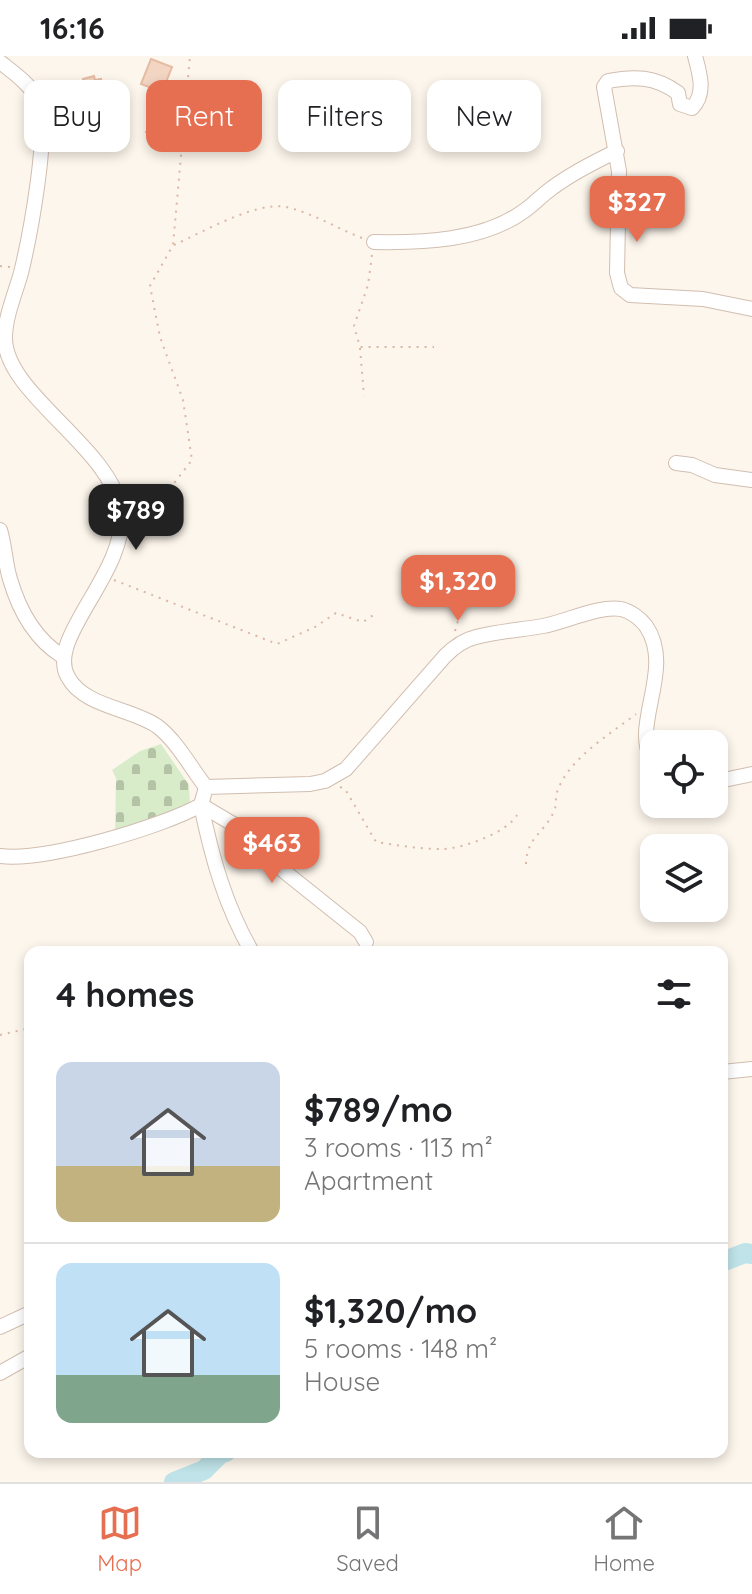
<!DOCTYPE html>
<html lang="en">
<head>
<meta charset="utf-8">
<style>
	:root { --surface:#fff; --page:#f6f6f6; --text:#202124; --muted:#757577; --line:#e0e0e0; --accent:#e76f51 }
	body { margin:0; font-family:Quicksand,sans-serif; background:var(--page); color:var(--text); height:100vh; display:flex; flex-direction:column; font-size:30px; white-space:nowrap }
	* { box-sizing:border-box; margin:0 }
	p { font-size:26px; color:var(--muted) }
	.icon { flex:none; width:44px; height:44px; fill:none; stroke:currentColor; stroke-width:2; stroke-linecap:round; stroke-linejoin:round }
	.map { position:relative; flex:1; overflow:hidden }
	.drawer { position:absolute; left:24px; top:890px; width:704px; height:512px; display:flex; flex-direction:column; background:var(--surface); border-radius:16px; box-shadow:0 4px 12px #0003 }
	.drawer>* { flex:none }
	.top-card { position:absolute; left:24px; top:24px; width:704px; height:72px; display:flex; gap:16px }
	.tools { position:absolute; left:640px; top:674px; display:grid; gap:16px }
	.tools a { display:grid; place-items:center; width:88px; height:88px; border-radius:16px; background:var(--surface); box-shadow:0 4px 12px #0003; font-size:40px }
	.price { position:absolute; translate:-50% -68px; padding:0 18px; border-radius:16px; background:var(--accent); color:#fff; font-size:26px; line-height:52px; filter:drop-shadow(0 2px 4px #0008) }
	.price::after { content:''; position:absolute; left:50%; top:48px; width:24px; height:18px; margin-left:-12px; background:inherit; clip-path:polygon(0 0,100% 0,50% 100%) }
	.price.current { background:#222; color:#fff }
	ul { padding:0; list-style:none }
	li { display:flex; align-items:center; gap:24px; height:200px; padding:0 32px }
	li+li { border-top:2px solid var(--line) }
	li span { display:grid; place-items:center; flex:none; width:224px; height:160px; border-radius:16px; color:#555 }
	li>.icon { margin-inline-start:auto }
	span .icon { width:96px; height:96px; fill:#fffc; stroke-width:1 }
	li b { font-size:34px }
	h2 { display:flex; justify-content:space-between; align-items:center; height:96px; padding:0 32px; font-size:34px }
	.pill { padding:0 28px; border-radius:16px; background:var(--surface); box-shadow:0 4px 12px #0003; font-size:28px; line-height:72px }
	.pill.current { background:var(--accent); color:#fff }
	.status { display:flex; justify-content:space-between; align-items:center; height:56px; padding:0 40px; background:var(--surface); direction:ltr }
	.status svg { height:22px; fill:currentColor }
	.tab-bar { display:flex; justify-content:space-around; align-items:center; height:112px; border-top:2px solid var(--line); background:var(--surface); font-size:22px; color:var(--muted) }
	.tab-bar a { display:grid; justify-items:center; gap:4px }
	.tab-bar .current { color:var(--accent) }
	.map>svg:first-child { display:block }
	.cemetery { fill:url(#cemetery-stones) }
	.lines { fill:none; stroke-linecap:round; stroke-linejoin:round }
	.river { stroke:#bfe3e8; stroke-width:20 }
	.building { fill:#f3d5c3; stroke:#e6bba3; stroke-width:2 }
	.minor-casing { stroke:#d1beb0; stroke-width:16 }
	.path { stroke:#d9b8a5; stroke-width:2; stroke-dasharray:2 6; stroke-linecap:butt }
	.minor { stroke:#fff; stroke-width:14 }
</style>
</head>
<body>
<div class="status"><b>16:16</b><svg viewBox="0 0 49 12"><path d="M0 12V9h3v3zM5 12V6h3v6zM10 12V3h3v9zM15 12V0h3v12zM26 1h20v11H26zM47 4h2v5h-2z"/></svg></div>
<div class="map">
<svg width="752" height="1426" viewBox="0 0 752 1426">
	<defs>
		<pattern id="cemetery-stones" width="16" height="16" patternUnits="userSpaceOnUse" patternTransform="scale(2)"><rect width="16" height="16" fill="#d8ecc9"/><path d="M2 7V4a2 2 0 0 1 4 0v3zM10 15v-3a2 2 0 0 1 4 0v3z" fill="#b4c2a5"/></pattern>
	</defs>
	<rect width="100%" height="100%" fill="#fdf6ec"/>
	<path class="cemetery" d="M 161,688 L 189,729 L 190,750 L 115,776 L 116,722 L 112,714 L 140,695 Z"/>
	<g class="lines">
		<g class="river">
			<path d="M 722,1206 L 745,1197 L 752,1198"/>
			<path d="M 174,1426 L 204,1414 L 221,1397 L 226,1396"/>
		</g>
	</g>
	<g class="building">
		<path d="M 151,3 L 172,11 L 162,36 L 141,28 Z"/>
		<path d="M 94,20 L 95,24 L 101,23 L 102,28 L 106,27 L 109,37 L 103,38 L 106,49 L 90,53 L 83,23 Z"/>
		<path d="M 234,48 L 235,51 L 241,50 L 245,71 L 249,69 L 255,86 L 233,94 L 230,86 L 216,91 L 214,86 L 207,86 L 213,77 L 211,63 L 206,58 L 214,51 Z"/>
		<path d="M 158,60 L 173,68 L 163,86 L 146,76 Z"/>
	</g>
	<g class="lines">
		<defs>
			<g id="minor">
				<path d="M 695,0 C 700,18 706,38 692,52 L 680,48 L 678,37 C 655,20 634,20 608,25 L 604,31 L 619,115 L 617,217 L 621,232 L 630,239 L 703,243 L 752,253"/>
				<path d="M 0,6 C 14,17 30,28 38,44 C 51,72 29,184 21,217 C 15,238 5,261 5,282 C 5,338 111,391 121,455 C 129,515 45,582 68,621 C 84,651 131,652 157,670 C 177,685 191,712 206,731"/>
				<path d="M 374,186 C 422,187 483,185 524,155 C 534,148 542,139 552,132 C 572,117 594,106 617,95"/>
				<path d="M 676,407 L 692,409 L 715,419 L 752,424"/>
				<path d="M 0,474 C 5,490 5,507 10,523 C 19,554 35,583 62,600"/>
				<path d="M 714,726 L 752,718"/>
				<path d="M 201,749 L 238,771 L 285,816 L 360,876 L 366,886"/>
				<path d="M 201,749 C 212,802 225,849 252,896"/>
				<path d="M 0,800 C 44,806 162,771 201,749 L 206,731 L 310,728 L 325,725 L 346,713 L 445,600 C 454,591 463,584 476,581 C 498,575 521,574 543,570 C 565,566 600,549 621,553 C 630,555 640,562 646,570 C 676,614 628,672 654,706"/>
				<path d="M 722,1016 L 752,1013"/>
				<path d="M 0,1271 L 30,1257"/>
				<path d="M 0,1317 L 30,1300"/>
			</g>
		</defs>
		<use href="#minor" class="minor-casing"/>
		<g class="path">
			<path d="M 174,189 C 203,176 256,145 286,151 C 313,157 336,172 362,182"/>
			<path d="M 372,199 L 368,229 L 354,270 L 360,291 L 434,291"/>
			<path d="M 0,210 L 11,211"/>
			<path d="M 360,292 L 364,340"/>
			<path d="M 133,450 L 171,431 L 192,404 L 183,344 L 160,281 L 150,230 L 173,189 L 190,0"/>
			<path d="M 114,524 L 277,588 L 315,571 L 336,557 L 363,566 L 375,558"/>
			<path d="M 455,575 L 461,554"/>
			<path d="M 340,731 L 345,733 L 376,786 C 397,789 418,793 439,793 C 460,794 507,777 517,759"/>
			<path d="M 526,808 C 527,780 545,777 554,755 C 557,749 555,742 557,736 C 569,702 609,679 636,658"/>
			<path d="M 0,979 L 30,972"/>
		</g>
		<use href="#minor" class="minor"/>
	</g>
</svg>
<div class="tools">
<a><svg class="icon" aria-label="locate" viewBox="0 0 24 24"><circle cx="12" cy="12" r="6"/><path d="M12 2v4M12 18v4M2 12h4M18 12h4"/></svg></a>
<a><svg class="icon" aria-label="layers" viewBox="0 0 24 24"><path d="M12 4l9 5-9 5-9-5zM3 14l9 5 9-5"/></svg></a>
</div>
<b class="price" style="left:637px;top:188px">$327</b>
<b class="price current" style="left:136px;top:496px">$789</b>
<b class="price" style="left:458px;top:567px">$1,320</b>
<b class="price" style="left:272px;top:829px">$463</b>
<div class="top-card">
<a class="pill">Buy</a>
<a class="pill current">Rent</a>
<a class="pill">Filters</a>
<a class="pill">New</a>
</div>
<section class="drawer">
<h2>4 homes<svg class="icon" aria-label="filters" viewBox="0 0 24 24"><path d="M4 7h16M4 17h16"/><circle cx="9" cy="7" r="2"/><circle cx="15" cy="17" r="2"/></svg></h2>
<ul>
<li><span style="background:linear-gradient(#c9d6e8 65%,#c2b280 0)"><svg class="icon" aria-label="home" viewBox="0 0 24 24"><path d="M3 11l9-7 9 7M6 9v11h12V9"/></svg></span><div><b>$789/mo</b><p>3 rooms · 113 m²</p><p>Apartment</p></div></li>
<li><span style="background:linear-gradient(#bfe0f5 70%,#7fa58c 0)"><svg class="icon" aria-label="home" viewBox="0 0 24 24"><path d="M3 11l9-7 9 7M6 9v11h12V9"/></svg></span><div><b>$1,320/mo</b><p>5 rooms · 148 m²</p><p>House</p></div></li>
</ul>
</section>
</div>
<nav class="tab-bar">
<a class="current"><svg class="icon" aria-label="map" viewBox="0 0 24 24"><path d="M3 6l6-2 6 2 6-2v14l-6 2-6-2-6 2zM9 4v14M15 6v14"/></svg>Map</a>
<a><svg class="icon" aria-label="saved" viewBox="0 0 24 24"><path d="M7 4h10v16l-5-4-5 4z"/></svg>Saved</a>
<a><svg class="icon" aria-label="home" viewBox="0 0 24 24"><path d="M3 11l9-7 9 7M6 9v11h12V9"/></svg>Home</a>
</nav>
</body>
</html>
